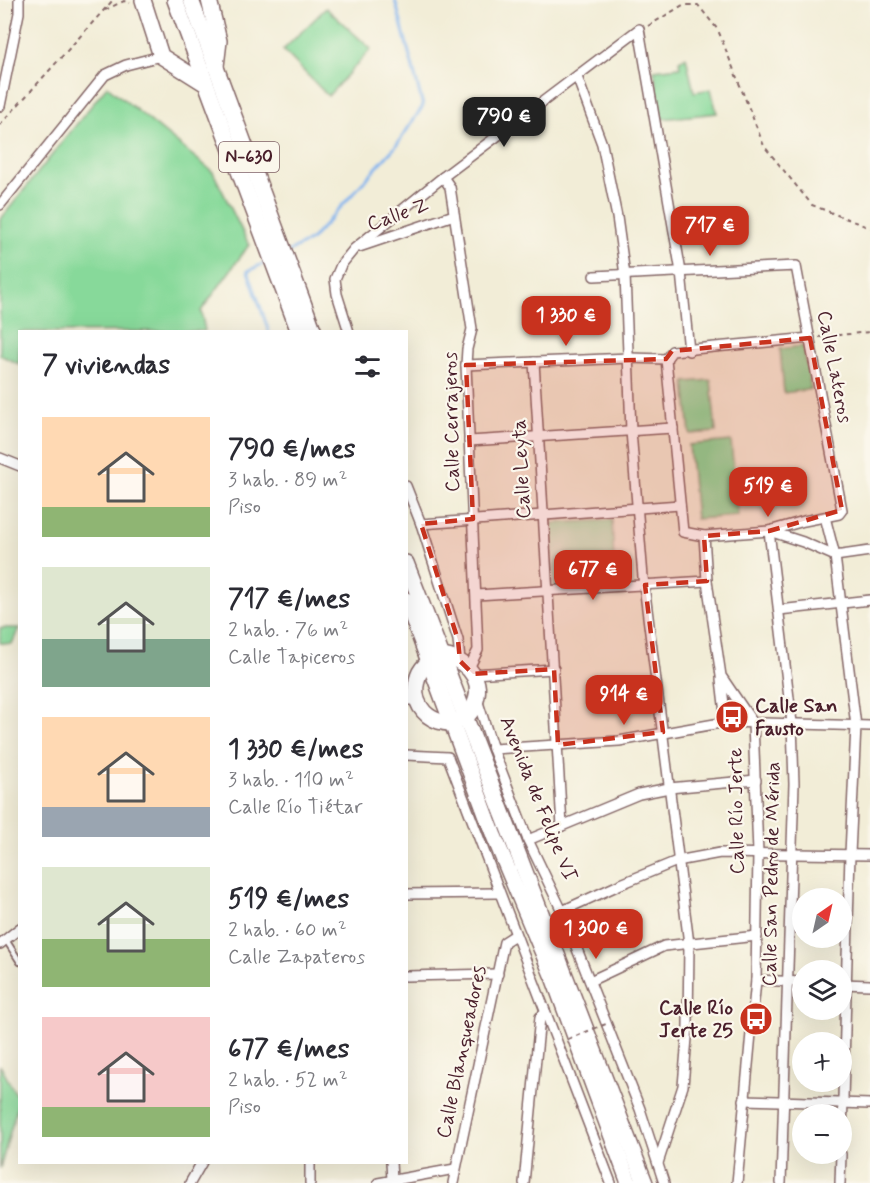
<!DOCTYPE html>
<html lang="es">
<head>
<meta charset="utf-8">
<style>
	:root { --surface:#fff; --page:#f2f2f3; --text:#2b2b33; --muted:#7c7c81; --accent:#c8321e }
	body { margin:0; font-family:Mynerve,sans-serif; background:var(--page); color:var(--text); height:100vh; display:flex; flex-direction:column; font-size:22px; white-space:nowrap }
	* { box-sizing:border-box; margin:0 }
	p { font-size:20px; color:var(--muted) }
	.icon { flex:none; width:33px; height:33px; fill:none; stroke:currentColor; stroke-width:2; stroke-linecap:round; stroke-linejoin:round }
	.map { position:relative; flex:1; overflow:hidden }
	.sheet { position:absolute; left:18px; top:330px; width:390px; height:834px; display:flex; flex-direction:column; background:var(--surface); border-radius:0px; box-shadow:0 6px 24px #0002 }
	.sheet>* { flex:none }
	.needle { width:39px; rotate:34deg }
	.fabs { position:absolute; left:792px; top:888px; display:grid; gap:12px }
	.fabs a { display:grid; place-items:center; width:60px; height:60px; border-radius:50%; background:var(--surface); box-shadow:0 6px 24px #0002; font-size:30px }
	.price { position:absolute; translate:-50% -51px; padding:0 14px; border-radius:12px; background:var(--accent); color:#fff; font-size:20px; line-height:39px; filter:drop-shadow(0 2px 3px #0008) }
	.price::after { content:''; position:absolute; left:50%; top:36px; width:18px; height:14px; margin-left:-9px; background:inherit; clip-path:polygon(0 0,100% 0,50% 100%) }
	.price.selected { background:#222; color:#fff }
	ul { padding:0; list-style:none }
	li { display:flex; align-items:center; gap:18px; height:150px; padding:0 24px }
	li span { display:grid; place-items:center; flex:none; width:168px; height:120px; border-radius:0px; color:#555 }
	li>.icon { margin-inline-start:auto }
	span .icon { width:72px; height:72px; fill:#fffc; stroke-width:1 }
	li b { font-size:26px }
	h2 { display:flex; justify-content:space-between; align-items:center; height:72px; padding:0 24px; font-size:26px }
	.map>svg:first-child { display:block }
	.green { fill:#87d99a; stroke:#687c62; stroke-width:1.5 }
	.lines { fill:none; stroke-linecap:round; stroke-linejoin:round }
	.stream { stroke:#81b4ee; stroke-width:3 }
	.service-casing { stroke:#856767; stroke-width:8 }
	.minor-casing { stroke:#856767; stroke-width:12 }
	.trunk-casing { stroke:#856767; stroke-width:18 }
	.path { stroke:#856767; stroke-width:2; stroke-dasharray:4.5 4.5; stroke-linecap:butt }
	.service { stroke:#fff; stroke-width:4.5 }
	.minor { stroke:#fff; stroke-width:9 }
	.trunk { stroke:#fff; stroke-width:15 }
	.path-bridge { stroke:#856767; stroke-width:2; stroke-dasharray:4.5 4.5; stroke-linecap:butt }
	.marked { fill:#c8321e; fill-opacity:0.2; stroke:#c8321e; stroke-width:4.5; stroke-dasharray:12 8; stroke-linejoin:round }
	.labels { text-anchor:middle; dominant-baseline:central; stroke-width:4.5; stroke-linejoin:round; paint-order:stroke }
	.shield { fill:#fbf7ec; stroke:#7f6065; stroke-width:1.5 }
	.shield-label { font-size:18px; font-weight:bold; fill:#4a1f2b }
	.street-label { font-size:20px; fill:#4a1f2b; stroke:#fbf7ec }
	.poi-label { font-size:20px; font-weight:bold; fill:#4a1f2b; stroke:#fbf7ec; text-anchor:start }
</style>
</head>
<body>
<div class="map">
<svg width="870" height="1183" viewBox="0 0 870 1183">
	<rect width="100%" height="100%" fill="#fbf7ec"/>
	<filter id="ink" filterUnits="userSpaceOnUse"><feTurbulence type="fractalNoise" baseFrequency=".0167" numOctaves="2"/><feDisplacementMap in="SourceGraphic" scale="12" xChannelSelector="R" yChannelSelector="G"/><feConvolveMatrix kernelMatrix="1 2 1 2 8 2 1 2 1" color-interpolation-filters="sRGB"/></filter>
	<filter id="wash" filterUnits="userSpaceOnUse"><feTurbulence type="fractalNoise" baseFrequency=".008" numOctaves="4" result="noise"/><feDisplacementMap in="SourceGraphic" scale="24" xChannelSelector="R" yChannelSelector="G"/><feGaussianBlur stdDeviation="1.35" result="paint"/><feColorMatrix in="noise" values="0 0 0 0 0 0 0 0 0 0 0 0 0 0 0 0 0 1.4 0 .05"/><feComposite in="paint" operator="in"/></filter>
	<g filter="url(#wash)">
		<rect width="100%" height="100%" fill="#f2edd7"/>
		<g class="green">
			<path d="M 326,8 L 371,49 L 328,96 L 283,50 Z"/>
			<path d="M 686,57 L 694,92 L 711,89 L 717,113 L 662,119 L 654,70 L 680,67 L 679,61 Z"/>
			<path d="M 107,86 L 213,172 L 249,245 L 201,311 L 205,331 L 20,332 L 19,364 L 0,355 L 0,220 Z"/>
			<path d="M 803,346 L 811,389 L 784,393 L 780,349 Z"/>
			<path d="M 711,380 L 716,432 L 690,434 L 685,382 Z"/>
			<path d="M 731,441 L 738,516 L 696,519 L 689,445 Z"/>
			<path d="M 612,520 L 615,583 L 554,587 L 552,523 Z"/>
			<path d="M 0,628 L 19,628 L 12,644 L 0,643 Z"/>
			<path d="M 0,1065 L 19,1100 L 0,1169 Z"/>
		</g>
		<g class="lines">
			<g class="stream">
				<path d="M 288,252 L 311,240 L 396,146 L 423,106 L 395,0"/>
				<path d="M 269,261 L 248,271 L 269,332"/>
			</g>
		</g>
	</g>
	<g filter="url(#ink)">
		<g class="lines">
			<defs>
				<path id="service" d="M 6,940 L 20,962"/>
				<g id="minor">
					<path d="M 577,77 L 602,144 L 617,217 L 625,275 L 631,431 L 643,577 L 689,944 L 688,1026 L 683,1086 L 658,1163"/>
					<path d="M 0,106 L 19,13 L 19,0"/>
					<path d="M 443,177 L 450,187 L 472,329 L 467,349 L 466,365 L 478,650 L 469,668"/>
					<path d="M 0,205 L 105,75 L 126,65 L 161,56"/>
					<path d="M 359,247 L 454,215"/>
					<path d="M 594,276 L 796,266 L 842,510 L 839,514 L 804,521 L 769,531 L 704,536"/>
					<path d="M 349,332 L 337,294 L 335,279 L 341,265 L 354,249 L 443,177 L 639,29 L 681,272 L 689,351"/>
					<path d="M 666,359 L 683,532 L 704,536 L 707,581 L 721,676 L 753,723 L 758,853 L 756,980 L 737,1183"/>
					<path d="M 666,359 L 672,351 L 810,338"/>
					<path d="M 534,362 L 562,826"/>
					<path d="M 466,365 L 629,358 L 666,359"/>
					<path d="M 469,441 L 673,428"/>
					<path d="M 0,458 L 20,466"/>
					<path d="M 406,486 L 421,524 L 458,640 L 460,661"/>
					<path d="M 825,517 L 835,556 L 856,726 L 850,854 L 842,1134"/>
					<path d="M 421,524 L 680,505"/>
					<path d="M 477,595 L 707,581"/>
					<path d="M 779,610 L 870,600"/>
					<path d="M 473,674 L 554,669"/>
					<path d="M 721,679 L 726,722"/>
					<path d="M 477,699 L 493,749 L 528,840 L 562,911 L 640,1109 L 664,1183"/>
					<path d="M 406,700 L 416,700"/>
					<path d="M 493,749 L 619,741 L 726,722 L 870,726"/>
					<path d="M 406,755 L 448,757 L 611,1183"/>
					<path d="M 528,840 L 639,794 L 669,788 L 756,780"/>
					<path d="M 406,894 L 498,893"/>
					<path d="M 562,911 L 621,884 L 677,861 L 720,853 L 870,855"/>
					<path d="M 0,944 L 20,928"/>
					<path d="M 406,976 L 498,974"/>
					<path d="M 756,980 L 802,982"/>
					<path d="M 590,981 L 664,946 L 757,936"/>
					<path d="M 842,984 L 870,985"/>
					<path d="M 744,1100 L 870,1104"/>
					<path d="M 391,1162 L 392,1180"/>
					<path d="M 190,1183 L 202,1162"/>
					<path d="M 310,1183 L 310,1162"/>
					<path d="M 378,1183 L 455,1169"/>
					<path d="M 453,1183 L 504,942 L 515,935"/>
					<path d="M 524,1183 L 540,1017 L 546,1013"/>
					<path d="M 781,1183 L 794,784 L 792,723 L 769,531 L 803,542 L 835,556 L 870,551"/>
					<path d="M 840,1183 L 841,1154"/>
				</g>
				<g id="trunk">
					<path d="M 143,0 L 161,56 L 204,83"/>
					<path d="M 175,0 L 299,332"/>
					<path d="M 191,0 L 314,332"/>
					<path d="M 209,0 L 219,41 L 216,66"/>
					<path d="M 406,563 L 645,1183"/>
					<path d="M 406,600 L 494,836 L 553,977 L 629,1183"/>
					<path d="M 441,656 C 463,658 483,676 476,700 C 466,741 406,722 417,680 C 420,667 429,660 441,656 Z"/>
				</g>
			</defs>
			<use href="#service" class="service-casing"/>
			<use href="#minor" class="minor-casing"/>
			<use href="#trunk" class="trunk-casing"/>
			<g class="path">
				<path d="M 105,10 L 124,1 L 130,3"/>
				<path d="M 648,26 L 683,5 L 698,5 L 718,30 L 764,146 L 812,205 L 870,228"/>
				<path d="M 0,125 L 113,0"/>
				<path d="M 819,337 L 870,332"/>
			</g>
			<use href="#service" class="service"/>
			<use href="#minor" class="minor"/>
			<use href="#trunk" class="trunk"/>
			<path class="path-bridge" d="M 568,1039 L 606,1024"/>
		</g>
	</g>
	<path class="marked" d="M 810,338 L 842,510 L 769,531 L 704,536 L 707,581 L 645,585 L 663,732 L 558,745 L 554,669 L 473,674 L 460,661 L 458,640 L 421,524 L 473,519 L 466,365 L 666,359 L 672,351 Z"/>
	<defs>
		<symbol id="bus-disc" viewBox="-11 -11 22 22"><circle r="9.5" fill="#c8321e" stroke="#fbf7ec"/><path d="M-5-6H5V4H4V6H2V4H-2V6H-4V4H-5ZM-3.5-4V0h7V-4ZM-3.5 1.2v1.5H-2V1.2ZM2 1.2v1.5H3.5V1.2Z" fill="#fff"/></symbol>
	</defs>
	<g fill-rule="evenodd">
		<use href="#bus-disc" x="713" y="698" width="38" height="38"/>
		<use href="#bus-disc" x="737" y="1000" width="38" height="38"/>
	</g>
	<g class="labels">
		<rect class="shield" x="219" y="142" width="60" height="30" rx="4.5"/>
		<g class="shield-label">
			<text x="249" y="157">N-630</text>
		</g>
		<g class="street-label">
			<text transform="translate(398 215) rotate(-19)">Calle Z</text>
			<text transform="translate(834 367) rotate(79)">Calle Lateros</text>
			<text transform="translate(452 422) rotate(-91)">Calle Cerrajeros</text>
			<text transform="translate(522 469) rotate(-93)">Calle Leyta</text>
			<text transform="translate(538 799) rotate(68)">Avenida de Felipe VI</text>
			<text transform="translate(737 811) rotate(-91)">Calle Río Jerte</text>
			<text transform="translate(772 874) rotate(-89)">Calle San Pedro de Mérida</text>
			<text transform="translate(462 1052) rotate(-78)">Calle Blanqueadores</text>
		</g>
		<g class="poi-label">
			<text x="755" y="706">Calle San<tspan x="755" dy="23">Fausto</tspan></text>
			<text x="733" y="1008" text-anchor="end">Calle Río<tspan x="733" dy="23">Jerte 25</tspan></text>
		</g>
	</g>
</svg>
<div class="fabs">
<a><svg class="needle" viewBox="-14 -14 28 28"><path d="M0-13l5 13h-10z" fill="#e53935"/><path d="M0 13l5-13h-10z" fill="#7c7c81"/></svg></a>
<a><svg class="icon" aria-label="layers" viewBox="0 0 24 24"><path d="M12 4l9 5-9 5-9-5zM3 14l9 5 9-5"/></svg></a>
<a>+</a>
<a>−</a>
</div>
<b class="price selected" style="left:504px;top:148px">790 €</b>
<b class="price" style="left:710px;top:257px">717 €</b>
<b class="price" style="left:566px;top:347px">1 330 €</b>
<b class="price" style="left:768px;top:518px">519 €</b>
<b class="price" style="left:593px;top:601px">677 €</b>
<b class="price" style="left:624px;top:726px">914 €</b>
<b class="price" style="left:596px;top:960px">1 300 €</b>
<section class="sheet">
<h2>7 viviendas<svg class="icon" aria-label="filters" viewBox="0 0 24 24"><path d="M4 7h16M4 17h16"/><circle cx="9" cy="7" r="2"/><circle cx="15" cy="17" r="2"/></svg></h2>
<ul>
<li><span style="background:linear-gradient(#ffd9b3 75%,#8fb573 0)"><svg class="icon" aria-label="home" viewBox="0 0 24 24"><path d="M3 11l9-7 9 7M6 9v11h12V9"/></svg></span><div><b>790 €/mes</b><p>3 hab. · 89 m²</p><p>Piso</p></div></li>
<li><span style="background:linear-gradient(#dfe7d0 60%,#7fa58c 0)"><svg class="icon" aria-label="home" viewBox="0 0 24 24"><path d="M3 11l9-7 9 7M6 9v11h12V9"/></svg></span><div><b>717 €/mes</b><p>2 hab. · 76 m²</p><p>Calle Tapiceros</p></div></li>
<li><span style="background:linear-gradient(#ffd9b3 75%,#9aa5b1 0)"><svg class="icon" aria-label="home" viewBox="0 0 24 24"><path d="M3 11l9-7 9 7M6 9v11h12V9"/></svg></span><div><b>1 330 €/mes</b><p>3 hab. · 110 m²</p><p>Calle Río Tiétar</p></div></li>
<li><span style="background:linear-gradient(#dfe7d0 60%,#8fb573 0)"><svg class="icon" aria-label="home" viewBox="0 0 24 24"><path d="M3 11l9-7 9 7M6 9v11h12V9"/></svg></span><div><b>519 €/mes</b><p>2 hab. · 60 m²</p><p>Calle Zapateros</p></div></li>
<li><span style="background:linear-gradient(#f6c9c9 75%,#8fb573 0)"><svg class="icon" aria-label="home" viewBox="0 0 24 24"><path d="M3 11l9-7 9 7M6 9v11h12V9"/></svg></span><div><b>677 €/mes</b><p>2 hab. · 52 m²</p><p>Piso</p></div></li>
</ul>
</section>
</div>
</body>
</html>
